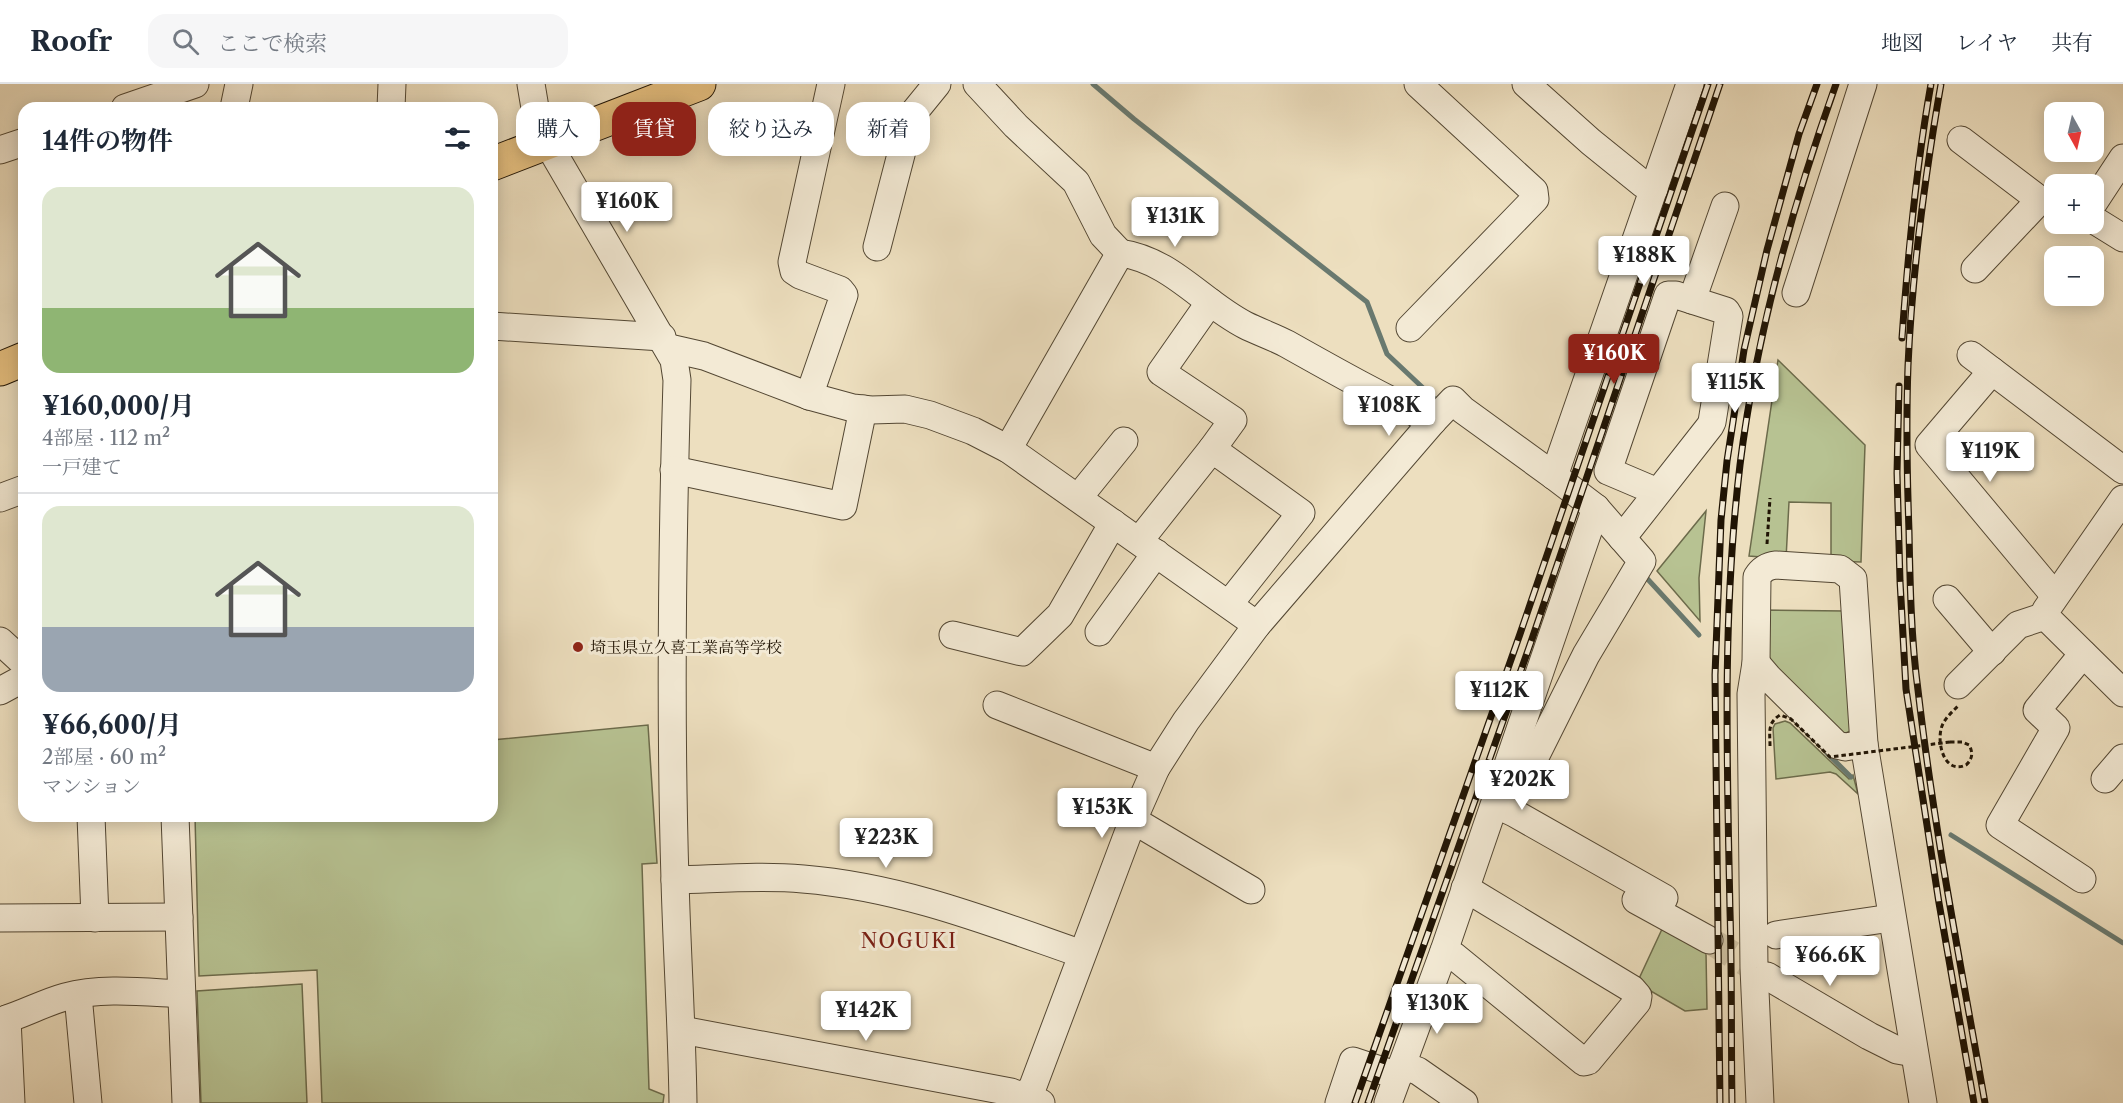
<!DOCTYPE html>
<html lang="ja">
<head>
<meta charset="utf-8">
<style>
	:root { --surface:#fff; --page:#f6f6f7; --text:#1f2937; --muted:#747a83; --line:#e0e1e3; --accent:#8f2418 }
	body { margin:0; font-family:"Libre Caslon Text","Noto Serif JP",serif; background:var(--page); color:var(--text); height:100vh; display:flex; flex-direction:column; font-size:22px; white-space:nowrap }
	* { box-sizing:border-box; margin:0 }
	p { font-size:20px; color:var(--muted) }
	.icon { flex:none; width:33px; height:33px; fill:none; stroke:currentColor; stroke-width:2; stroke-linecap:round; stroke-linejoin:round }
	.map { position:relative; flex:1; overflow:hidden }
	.panel { position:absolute; left:18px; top:18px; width:480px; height:720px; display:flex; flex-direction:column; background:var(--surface); border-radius:18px; box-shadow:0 3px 15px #0003 }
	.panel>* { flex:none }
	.hud { position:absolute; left:516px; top:18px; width:570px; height:54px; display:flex; gap:12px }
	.needle { width:39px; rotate:172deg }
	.fabs { position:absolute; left:2044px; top:18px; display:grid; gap:12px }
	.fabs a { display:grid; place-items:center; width:60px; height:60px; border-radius:12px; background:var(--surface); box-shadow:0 3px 15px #0003; font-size:30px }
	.price { position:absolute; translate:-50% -51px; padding:0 14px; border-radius:6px; background:#fff; color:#222; font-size:20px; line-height:39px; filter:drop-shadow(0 2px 3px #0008) }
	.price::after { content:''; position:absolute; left:50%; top:36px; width:18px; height:14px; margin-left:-9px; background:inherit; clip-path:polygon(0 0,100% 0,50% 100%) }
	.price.selected { background:var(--accent); color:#fff }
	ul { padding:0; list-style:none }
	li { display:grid; align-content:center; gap:12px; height:318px; padding:0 24px }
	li+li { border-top:2px solid var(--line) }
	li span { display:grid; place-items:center; height:186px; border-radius:18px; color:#555 }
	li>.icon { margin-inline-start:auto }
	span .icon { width:108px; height:108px; fill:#fffc; stroke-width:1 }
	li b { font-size:26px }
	h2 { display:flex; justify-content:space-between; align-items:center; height:72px; padding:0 24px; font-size:26px }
	.chip { padding:0 21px; border-radius:18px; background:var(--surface); box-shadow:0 3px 15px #0003; font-size:21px; line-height:54px }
	.chip.selected { background:var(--accent); color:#fff }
	header { display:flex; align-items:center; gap:36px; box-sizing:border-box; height:84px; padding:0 30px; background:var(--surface); border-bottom:2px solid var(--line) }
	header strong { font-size:28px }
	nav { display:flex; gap:33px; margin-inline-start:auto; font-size:21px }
	.search { width:420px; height:54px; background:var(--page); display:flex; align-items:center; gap:15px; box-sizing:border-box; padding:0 21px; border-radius:18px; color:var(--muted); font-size:22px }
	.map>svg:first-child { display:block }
	.green { fill:#b7c292; stroke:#6c6b4b; stroke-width:1.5 }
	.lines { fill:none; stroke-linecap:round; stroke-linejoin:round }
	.stream { stroke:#69796f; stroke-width:5 }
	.minor-tunnel { stroke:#cec1a3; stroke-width:27; stroke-dasharray:27 14; stroke-linecap:butt }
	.minor-casing { stroke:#534733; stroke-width:29 }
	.major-casing { stroke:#201404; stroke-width:35 }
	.path { stroke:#201404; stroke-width:3; stroke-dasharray:4.5 3; stroke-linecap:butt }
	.minor { stroke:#f3ead5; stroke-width:27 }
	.major { stroke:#e6c080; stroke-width:33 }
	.rail-casing { stroke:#201404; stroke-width:7 }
	.rail { stroke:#f3ead5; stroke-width:4.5; stroke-dasharray:14; stroke-linecap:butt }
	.path-bridge { stroke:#201404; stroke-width:3; stroke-dasharray:4.5 3; stroke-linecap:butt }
	.poi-dot { fill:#8f2418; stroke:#f3ead5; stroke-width:2 }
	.labels { text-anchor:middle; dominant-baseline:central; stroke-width:6; stroke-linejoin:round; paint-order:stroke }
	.poi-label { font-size:16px; fill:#201404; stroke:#f3ead5; text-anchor:start }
	.quarter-label { font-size:20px; letter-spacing:1.5px; fill:#7a1f14; stroke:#f3ead5 }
</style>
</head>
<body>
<header>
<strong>Roofr</strong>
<div class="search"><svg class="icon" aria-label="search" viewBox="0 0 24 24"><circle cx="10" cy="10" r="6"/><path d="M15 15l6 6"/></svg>ここで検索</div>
<nav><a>地図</a><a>レイヤ</a><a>共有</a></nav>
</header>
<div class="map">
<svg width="2123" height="1019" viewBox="0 0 2123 1019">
	<rect width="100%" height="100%" fill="#eddfbf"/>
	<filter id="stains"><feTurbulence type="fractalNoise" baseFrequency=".00333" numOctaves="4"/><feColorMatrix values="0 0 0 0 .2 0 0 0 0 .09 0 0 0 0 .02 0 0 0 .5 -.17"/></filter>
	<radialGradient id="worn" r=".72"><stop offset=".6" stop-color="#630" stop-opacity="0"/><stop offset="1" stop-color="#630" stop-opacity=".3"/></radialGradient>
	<g class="green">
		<path d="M 1778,276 L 1865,361 L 1861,478 L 1831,477 L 1831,419 L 1789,418 L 1786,475 L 1749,472 Z"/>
		<path d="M 1706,427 L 1699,494 L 1700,537 L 1657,487 Z"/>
		<path d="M 1765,526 L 1845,527 L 1852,646 L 1842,651 L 1765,577 Z"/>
		<path d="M 1785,637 L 1790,639 L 1849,695 L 1853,691 L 1858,710 L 1836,690 L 1830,688 L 1776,695 L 1773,644 L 1775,640 Z"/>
		<path d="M 648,641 L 657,779 L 642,780 L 649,1005 L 664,1011 L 663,1019 L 322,1019 L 317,886 L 199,892 L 195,732 L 492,732 L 492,656 Z"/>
		<path d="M 1663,843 L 1706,869 L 1707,925 L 1685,927 L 1637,899 Z"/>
		<path d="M 302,900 L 307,1019 L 201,1019 L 197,907 Z"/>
	</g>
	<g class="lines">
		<g class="stream">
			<path d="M 1093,0 L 1134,35 L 1367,218 L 1387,270 L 1438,318"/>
			<path d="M 1643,490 L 1699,551"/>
			<path d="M 1827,669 L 1851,693"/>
			<path d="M 1951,751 L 2123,859"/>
		</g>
		<path class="minor-tunnel" d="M 1709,856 L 1767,892"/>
		<defs>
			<g id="minor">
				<path d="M 531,0 L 537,36 L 547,58 L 674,276 L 677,296 C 672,463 670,629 675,796 C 677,871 682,945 683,1019"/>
				<path d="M 977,0 L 1016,42 L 1076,98 L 1103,151 L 1120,169"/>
				<path d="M 1526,0 L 1591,58 L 1643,100 L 1654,105"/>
				<path d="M 125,24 L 195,0"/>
				<path d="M 234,24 L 239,0"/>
				<path d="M 391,24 L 392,0"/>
				<path d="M 1961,56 L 2040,116 L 2055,120"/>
				<path d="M 0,66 L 24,58"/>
				<path d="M 2094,118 L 2123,74"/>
				<path d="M 2094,136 L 2123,154"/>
				<path d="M 877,163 L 911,32 L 937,0"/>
				<path d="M 1975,185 L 2040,116"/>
				<path d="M 1796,209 L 1863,0"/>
				<path d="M 1692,216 L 1725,122"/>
				<path d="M 1210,218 L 1161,288 L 1233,336 L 1212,365"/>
				<path d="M 492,242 L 662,253"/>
				<path d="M 1410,244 L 1535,115 L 1534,107 L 1418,0"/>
				<path d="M 669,264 L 704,272 L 809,312 L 853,324 L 871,326 L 905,325 L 930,331 L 973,347 L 1008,365 L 1257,541"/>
				<path d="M 1971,271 L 2123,386"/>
				<path d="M 1992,287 L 1929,361 L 2055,512"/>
				<path d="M 809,312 L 844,211 L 840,206 L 800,191 L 794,187 L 792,178 L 831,0"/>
				<path d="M 1008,365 L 1120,169 C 1171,176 1202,219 1245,241 C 1259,248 1274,253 1287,260 C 1335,287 1383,314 1433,337"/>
				<path d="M 674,386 L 843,422 L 863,325"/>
				<path d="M 1554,392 L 1690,0"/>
				<path d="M 0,414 L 24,405"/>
				<path d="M 1078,414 L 1124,357"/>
				<path d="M 2123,415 L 2046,526 L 2045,532 L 2123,609"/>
				<path d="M 1622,454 L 1710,342 L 1712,338 L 1729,232 L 1726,227 L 1676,211 L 1668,211 L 1608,387 L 1648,404 L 1656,410"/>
				<path d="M 1139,457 L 1212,365 L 1301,429 L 1229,520"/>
				<path d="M 1947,515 L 1992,568"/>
				<path d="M 1099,548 L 1156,469"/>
				<path d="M 953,551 L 1022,568 L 1060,531 L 1113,439"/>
				<path d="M 0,557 L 24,579"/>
				<path d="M 1756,579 L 1768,593 L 1837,661 L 1845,663 L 1864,660"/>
				<path d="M 1958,601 L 2018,541 L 2045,532"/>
				<path d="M 0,607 L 24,594"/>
				<path d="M 997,621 L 1156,684"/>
				<path d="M 2105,695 L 2123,674"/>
				<path d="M 91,732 L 95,834"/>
				<path d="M 175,732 L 186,1019"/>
				<path d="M 1133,736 L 1251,806"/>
				<path d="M 2082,795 L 2000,741 L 2056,644 L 2037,626 L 2083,570"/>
				<path d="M 675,796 C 717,795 761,791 803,795 C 902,803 990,838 1082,870"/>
				<path d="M 1636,816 L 1709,856"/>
				<path d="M 0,834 L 179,833"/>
				<path d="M 1776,851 L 1891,834"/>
				<path d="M 1444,867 L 1454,872 L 1584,978 L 1588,977 L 1637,918 L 1638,912 L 1632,905 L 1465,804"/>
				<path d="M 1767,892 L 1869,952 L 1897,966 L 1914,969"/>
				<path d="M 78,911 L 88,1019"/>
				<path d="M 7,935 L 11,1019"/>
				<path d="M 0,937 C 22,931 43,919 65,913 C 102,903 143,908 181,910"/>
				<path d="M 682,946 L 1011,1008 L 1041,1019"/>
				<path d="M 1402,981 L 1418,987 L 1464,1019"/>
				<path d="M 1021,1019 L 1033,1002 L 1133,736 L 1156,684 L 1186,637 L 1257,541 L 1433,337 L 1453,316 L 1463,326 L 1554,392 L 1596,424 L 1642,477 L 1586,571 L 1536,671 L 1495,720 L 1514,729 L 1664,814"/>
				<path d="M 1339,1019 L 1353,977 L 1398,992"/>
				<path d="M 1388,1019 L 1444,867 L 1596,424"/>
				<path d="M 1760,1019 L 1754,884 L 1751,610 L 1756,579 L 1757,493 C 1762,485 1767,482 1776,481 L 1840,485 L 1853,495 L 1864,660 L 1923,1019"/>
			</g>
			<g id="major">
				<path d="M 492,80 L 699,0"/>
				<path d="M 0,285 L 24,275"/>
			</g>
		</defs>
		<use href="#minor" class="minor-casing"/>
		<use href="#major" class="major-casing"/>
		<g class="path">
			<path d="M 1767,460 L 1770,414"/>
			<path d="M 1950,658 L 1962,658 L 1969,661 C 1973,668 1973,675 1966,681 C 1944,691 1936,658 1942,642 C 1945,634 1952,628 1958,622"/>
		</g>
		<use href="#minor" class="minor"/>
		<use href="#major" class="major"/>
		<defs>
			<g id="rail">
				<path d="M 1941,0 C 1925,92 1912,188 1908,282 C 1906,337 1907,392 1909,447 C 1910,500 1911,554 1918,606 C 1934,745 1961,882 1985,1019"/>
				<path d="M 1902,254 C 1908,169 1916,84 1931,0"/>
				<path d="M 1899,302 L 1897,389 L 1900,497 L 1906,605 L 1939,819 L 1974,1019"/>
				<path d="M 1355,1019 L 1520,550 L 1708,0"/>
				<path d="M 1368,1019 L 1532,555 L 1720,0"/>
				<path d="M 1720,1019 L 1715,591 L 1721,436 L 1727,377 L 1744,266 L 1767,166 L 1799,50 L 1817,0"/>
				<path d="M 1732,1019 C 1731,955 1732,891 1730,827 C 1727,678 1722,530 1740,381 C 1756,251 1792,123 1836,0"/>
			</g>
		</defs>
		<use href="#rail" class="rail-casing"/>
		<use href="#rail" class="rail"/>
		<path class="path-bridge" d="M 1770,662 C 1770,648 1767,639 1780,631 L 1791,635 L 1830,673 L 1950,658"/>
	</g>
	<circle class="poi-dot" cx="578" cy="563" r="6"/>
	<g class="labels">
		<g class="poi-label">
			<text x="590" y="563">埼玉県立久喜工業高等学校</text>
		</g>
		<g class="quarter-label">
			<text x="909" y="857">NOGUKI</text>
		</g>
	</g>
	<rect width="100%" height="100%" filter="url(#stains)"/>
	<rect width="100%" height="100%" fill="url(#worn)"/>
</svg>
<div class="fabs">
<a><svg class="needle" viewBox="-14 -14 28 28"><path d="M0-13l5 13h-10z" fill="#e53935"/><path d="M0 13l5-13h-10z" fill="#747a83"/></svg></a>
<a>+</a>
<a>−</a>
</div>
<b class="price" style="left:627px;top:149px">¥160K</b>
<b class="price" style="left:1175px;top:164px">¥131K</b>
<b class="price" style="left:1644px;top:203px">¥188K</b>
<b class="price selected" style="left:1614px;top:301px">¥160K</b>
<b class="price" style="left:1735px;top:330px">¥115K</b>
<b class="price" style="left:1389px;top:353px">¥108K</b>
<b class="price" style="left:1990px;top:399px">¥119K</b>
<b class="price" style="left:1499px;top:638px">¥112K</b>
<b class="price" style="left:1522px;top:727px">¥202K</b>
<b class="price" style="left:1102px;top:755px">¥153K</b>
<b class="price" style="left:886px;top:785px">¥223K</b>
<b class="price" style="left:1830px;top:903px">¥66.6K</b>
<b class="price" style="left:1437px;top:951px">¥130K</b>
<b class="price" style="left:866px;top:958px">¥142K</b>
<div class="hud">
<a class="chip">購入</a>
<a class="chip selected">賃貸</a>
<a class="chip">絞り込み</a>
<a class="chip">新着</a>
</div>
<section class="panel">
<h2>14件の物件<svg class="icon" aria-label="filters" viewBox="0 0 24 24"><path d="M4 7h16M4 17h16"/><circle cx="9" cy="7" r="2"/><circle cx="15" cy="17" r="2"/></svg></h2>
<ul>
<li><span style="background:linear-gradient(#dfe7d0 65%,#8fb573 0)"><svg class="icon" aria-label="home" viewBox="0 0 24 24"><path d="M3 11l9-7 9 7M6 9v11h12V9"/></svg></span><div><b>¥160,000/月</b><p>4部屋 · 112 m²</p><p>一戸建て</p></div></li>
<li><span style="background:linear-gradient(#dfe7d0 65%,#9aa5b1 0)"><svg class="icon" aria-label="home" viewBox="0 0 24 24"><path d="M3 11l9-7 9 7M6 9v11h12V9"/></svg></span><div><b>¥66,600/月</b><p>2部屋 · 60 m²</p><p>マンション</p></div></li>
</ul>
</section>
</div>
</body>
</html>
